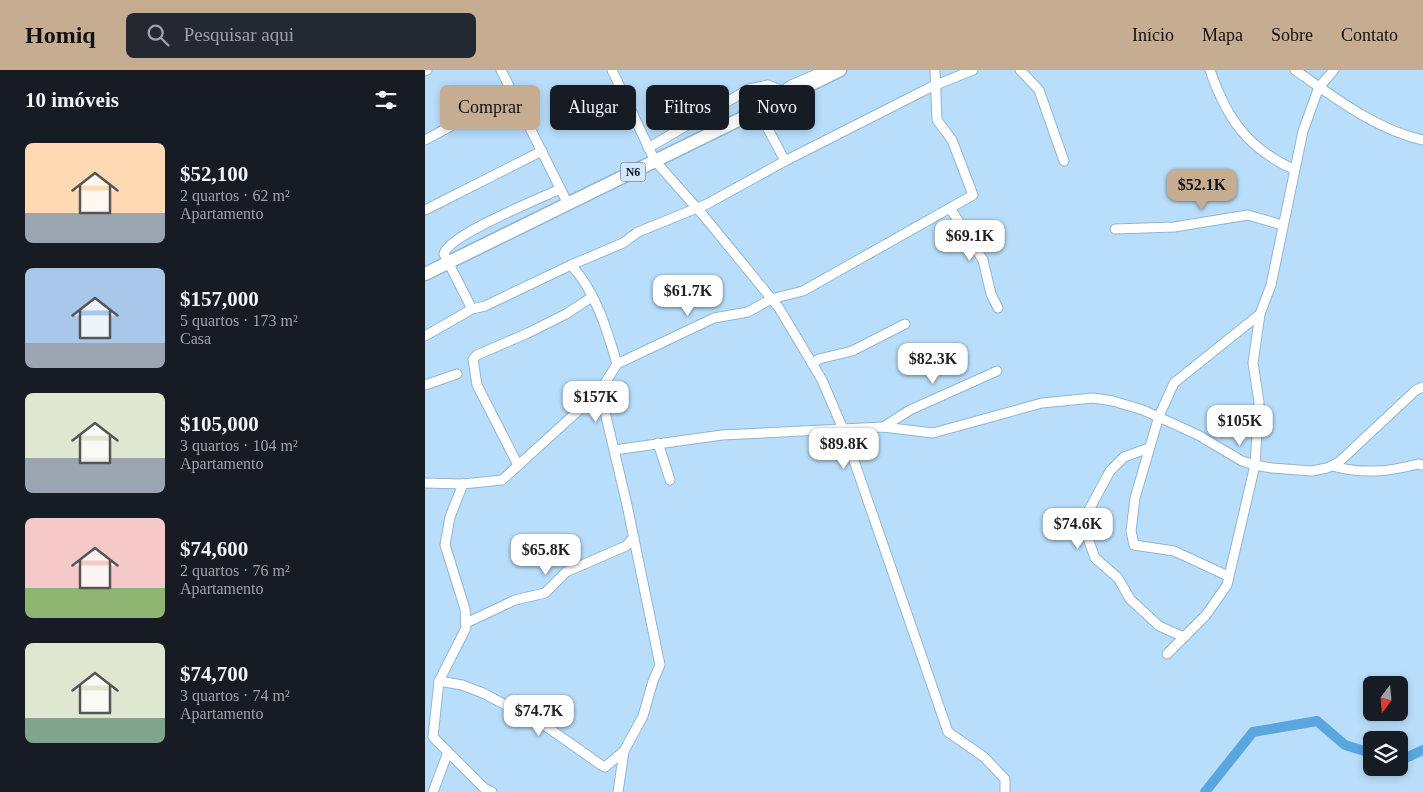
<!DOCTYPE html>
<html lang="pt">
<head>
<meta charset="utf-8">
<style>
	:root { --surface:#171b24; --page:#242831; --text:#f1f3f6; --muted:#9ea1a6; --accent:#c6ac90 }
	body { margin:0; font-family:Georgia,serif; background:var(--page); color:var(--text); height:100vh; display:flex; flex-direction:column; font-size:19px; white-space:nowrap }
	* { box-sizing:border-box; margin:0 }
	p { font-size:16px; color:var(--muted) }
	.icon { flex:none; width:28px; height:28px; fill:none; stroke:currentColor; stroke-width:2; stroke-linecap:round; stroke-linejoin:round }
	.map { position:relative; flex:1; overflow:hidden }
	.sheet { display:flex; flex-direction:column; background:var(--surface); width:425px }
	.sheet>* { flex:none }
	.guide { position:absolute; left:15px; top:15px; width:475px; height:45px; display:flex; gap:10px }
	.needle { width:32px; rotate:196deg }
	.buttons { position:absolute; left:938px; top:606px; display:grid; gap:10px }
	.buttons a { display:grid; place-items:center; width:45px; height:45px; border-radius:8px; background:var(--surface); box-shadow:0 2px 8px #0003; font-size:25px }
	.price { position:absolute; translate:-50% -42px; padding:0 11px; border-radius:10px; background:#fff; color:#222; font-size:16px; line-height:32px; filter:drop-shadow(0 1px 2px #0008) }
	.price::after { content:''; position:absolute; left:50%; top:30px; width:15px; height:11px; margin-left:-8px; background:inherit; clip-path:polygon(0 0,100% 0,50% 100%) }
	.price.current { background:var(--accent); color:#111 }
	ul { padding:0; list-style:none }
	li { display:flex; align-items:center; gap:15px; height:125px; padding:0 25px }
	li span { display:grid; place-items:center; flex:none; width:140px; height:100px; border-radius:8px; color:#555 }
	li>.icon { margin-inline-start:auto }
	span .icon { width:60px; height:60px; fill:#fffc; stroke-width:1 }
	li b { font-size:21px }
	h2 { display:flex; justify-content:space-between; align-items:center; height:60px; padding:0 25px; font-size:21px }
	.tag { padding:0 18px; border-radius:8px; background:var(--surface); box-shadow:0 2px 8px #0003; font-size:18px; line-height:45px }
	.tag.current { background:var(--accent); color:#111 }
	header { display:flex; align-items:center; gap:30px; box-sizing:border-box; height:70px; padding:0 25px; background:var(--accent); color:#111 }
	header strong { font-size:24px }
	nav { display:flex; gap:28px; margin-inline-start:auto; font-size:18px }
	.search { width:350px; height:45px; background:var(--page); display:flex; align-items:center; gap:12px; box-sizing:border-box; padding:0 18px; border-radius:8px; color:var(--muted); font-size:19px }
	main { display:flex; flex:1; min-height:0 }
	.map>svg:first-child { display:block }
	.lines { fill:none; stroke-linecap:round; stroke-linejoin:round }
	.river { stroke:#5aa7e0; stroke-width:10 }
	.minor-casing { stroke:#91b5d2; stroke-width:11 }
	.highway-casing { stroke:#91b5d2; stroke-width:15 }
	.minor { stroke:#fff; stroke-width:9 }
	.highway { stroke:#fff; stroke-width:12 }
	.labels { text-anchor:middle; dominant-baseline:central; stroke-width:4; stroke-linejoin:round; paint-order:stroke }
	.shield { fill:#d3e9fb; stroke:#475764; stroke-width:1 }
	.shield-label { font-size:12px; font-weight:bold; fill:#0b1923 }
</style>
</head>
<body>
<header>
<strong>Homiq</strong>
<div class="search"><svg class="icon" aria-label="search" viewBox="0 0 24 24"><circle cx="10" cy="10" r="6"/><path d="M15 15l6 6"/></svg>Pesquisar aqui</div>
<nav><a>Início</a><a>Mapa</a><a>Sobre</a><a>Contato</a></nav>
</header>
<main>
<section class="sheet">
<h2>10 imóveis<svg class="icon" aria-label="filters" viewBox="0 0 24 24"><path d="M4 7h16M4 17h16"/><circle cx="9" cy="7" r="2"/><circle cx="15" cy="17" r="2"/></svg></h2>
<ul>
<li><span style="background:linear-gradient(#ffd9b3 70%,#9aa5b1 0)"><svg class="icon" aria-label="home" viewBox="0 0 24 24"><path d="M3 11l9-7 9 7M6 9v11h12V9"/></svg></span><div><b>$52,100</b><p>2 quartos · 62 m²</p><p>Apartamento</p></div></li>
<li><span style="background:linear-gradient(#a9c7e8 75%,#9aa5b1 0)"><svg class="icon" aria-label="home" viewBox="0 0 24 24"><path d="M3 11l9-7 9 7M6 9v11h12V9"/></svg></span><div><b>$157,000</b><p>5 quartos · 173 m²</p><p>Casa</p></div></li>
<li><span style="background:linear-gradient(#dfe7d0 65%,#9aa5b1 0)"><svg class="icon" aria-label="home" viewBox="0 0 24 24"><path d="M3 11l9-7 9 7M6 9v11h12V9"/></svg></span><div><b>$105,000</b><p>3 quartos · 104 m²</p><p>Apartamento</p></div></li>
<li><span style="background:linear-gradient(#f6c9c9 70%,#8fb573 0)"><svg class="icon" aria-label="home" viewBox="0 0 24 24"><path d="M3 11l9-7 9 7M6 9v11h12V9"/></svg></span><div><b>$74,600</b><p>2 quartos · 76 m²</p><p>Apartamento</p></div></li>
<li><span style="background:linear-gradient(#dfe7d0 75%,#7fa58c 0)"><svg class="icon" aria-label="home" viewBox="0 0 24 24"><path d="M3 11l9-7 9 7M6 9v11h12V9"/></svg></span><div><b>$74,700</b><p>3 quartos · 74 m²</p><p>Apartamento</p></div></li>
</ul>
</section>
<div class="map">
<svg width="998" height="722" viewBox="0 0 998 722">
	<rect width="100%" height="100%" fill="#b9defb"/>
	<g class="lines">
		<g class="river">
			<path d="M 974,691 L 998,680"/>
			<path d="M 780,722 L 828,662 L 892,651 L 920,675 L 946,683"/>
		</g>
		<defs>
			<g id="minor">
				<path d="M 76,0 L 143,134"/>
				<path d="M 187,0 L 230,91 L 278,145 L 354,238 L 397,310 L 418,359 L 523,662 L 559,687 L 580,709 L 580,722"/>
				<path d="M 595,0 L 614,20 L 639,91"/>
				<path d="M 785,0 C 801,47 822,78 868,99"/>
				<path d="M 870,0 C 909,27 951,60 998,70"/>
				<path d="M 0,1 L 2,0"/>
				<path d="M 355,23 L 366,15 L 401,0"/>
				<path d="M 333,40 L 360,91"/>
				<path d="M 0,70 L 37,50"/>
				<path d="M 223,78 L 324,19 L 343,15 L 353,19 L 358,28"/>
				<path d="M 525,138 L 558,190 L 566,224 L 573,238"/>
				<path d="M 0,140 L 117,81"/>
				<path d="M 690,159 L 749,157 L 823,145 L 857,155"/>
				<path d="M 146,195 L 198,173 L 213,162 L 282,134 L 360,91 L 506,17 L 548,0"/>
				<path d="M 0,266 L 47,239"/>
				<path d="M 192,294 L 289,248 L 323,242 L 346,229 L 378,221 L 548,125 L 527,70 L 512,50 L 510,0"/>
				<path d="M 387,294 L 394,289 L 427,281 L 480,254"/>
				<path d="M 0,315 L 32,304"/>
				<path d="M 175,321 L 202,435 L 235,595 L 228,611 L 218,646 L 199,681 L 193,722"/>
				<path d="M 458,357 L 485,340 L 572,301"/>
				<path d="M 233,373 L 245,410"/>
				<path d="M 724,378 L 699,387 L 685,401 L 664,440 L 661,463 L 670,488 L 693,508 L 705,529 L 734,556 L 759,567"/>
				<path d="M 189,380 L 297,365 L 458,357 L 508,363 L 617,333 L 668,328 L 688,331 L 718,340 L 773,365 L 817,391 L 830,395 L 847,398 L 887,401 L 902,398 L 914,392 L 991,320 L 998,317"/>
				<path d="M 93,395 L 52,315 L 48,289 L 52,285 L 103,263 L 141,244 L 167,227"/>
				<path d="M 907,396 C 937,404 963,402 993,394 L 998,395"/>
				<path d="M 0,413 L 38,414 L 77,410 L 175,321 L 192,294 C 182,260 171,222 146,195 L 60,236 L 47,239 L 19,184 C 23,165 114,129 135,119"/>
				<path d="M 38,414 L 25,447 L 20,475 L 40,539 L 41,558 L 14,611 L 8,667 L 59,718 L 67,722"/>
				<path d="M 803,506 L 749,481 L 709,475 L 706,461 L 710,428 L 734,346 L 749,313 L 835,244 L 846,215 L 878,61 L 894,17 L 909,0"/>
				<path d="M 41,553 L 90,530 L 120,523 L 141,502 L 201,476 L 209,467"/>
				<path d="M 742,584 L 781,545 L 802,515 L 830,395 L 834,332 L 828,293 L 835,244"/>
				<path d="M 14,611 L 37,615 L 58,623 L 122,657 L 176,695 L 180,697 L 199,681"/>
				<path d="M 8,722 L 23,682"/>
			</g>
			<path id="highway" d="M 0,204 L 415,0"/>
		</defs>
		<use href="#minor" class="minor-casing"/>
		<use href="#highway" class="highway-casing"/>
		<use href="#minor" class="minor"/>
		<use href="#highway" class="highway"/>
	</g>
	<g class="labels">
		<rect class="shield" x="195.5" y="92.5" width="25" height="19" rx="4"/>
		<g class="shield-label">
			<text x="208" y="102">N6</text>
		</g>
	</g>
</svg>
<div class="buttons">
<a><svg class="needle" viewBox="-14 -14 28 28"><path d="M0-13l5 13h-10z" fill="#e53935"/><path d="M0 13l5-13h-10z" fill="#9ea1a6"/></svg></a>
<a><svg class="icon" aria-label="layers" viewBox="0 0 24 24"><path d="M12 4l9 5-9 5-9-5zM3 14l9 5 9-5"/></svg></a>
</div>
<b class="price current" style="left:777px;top:141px">$52.1K</b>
<b class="price" style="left:545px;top:192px">$69.1K</b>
<b class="price" style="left:263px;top:247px">$61.7K</b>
<b class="price" style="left:508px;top:315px">$82.3K</b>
<b class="price" style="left:171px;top:353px">$157K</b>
<b class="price" style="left:815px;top:377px">$105K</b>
<b class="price" style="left:419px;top:400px">$89.8K</b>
<b class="price" style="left:653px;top:480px">$74.6K</b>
<b class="price" style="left:121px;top:506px">$65.8K</b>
<b class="price" style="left:114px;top:667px">$74.7K</b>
<div class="guide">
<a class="tag current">Comprar</a>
<a class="tag">Alugar</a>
<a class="tag">Filtros</a>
<a class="tag">Novo</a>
</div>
</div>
</main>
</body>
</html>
